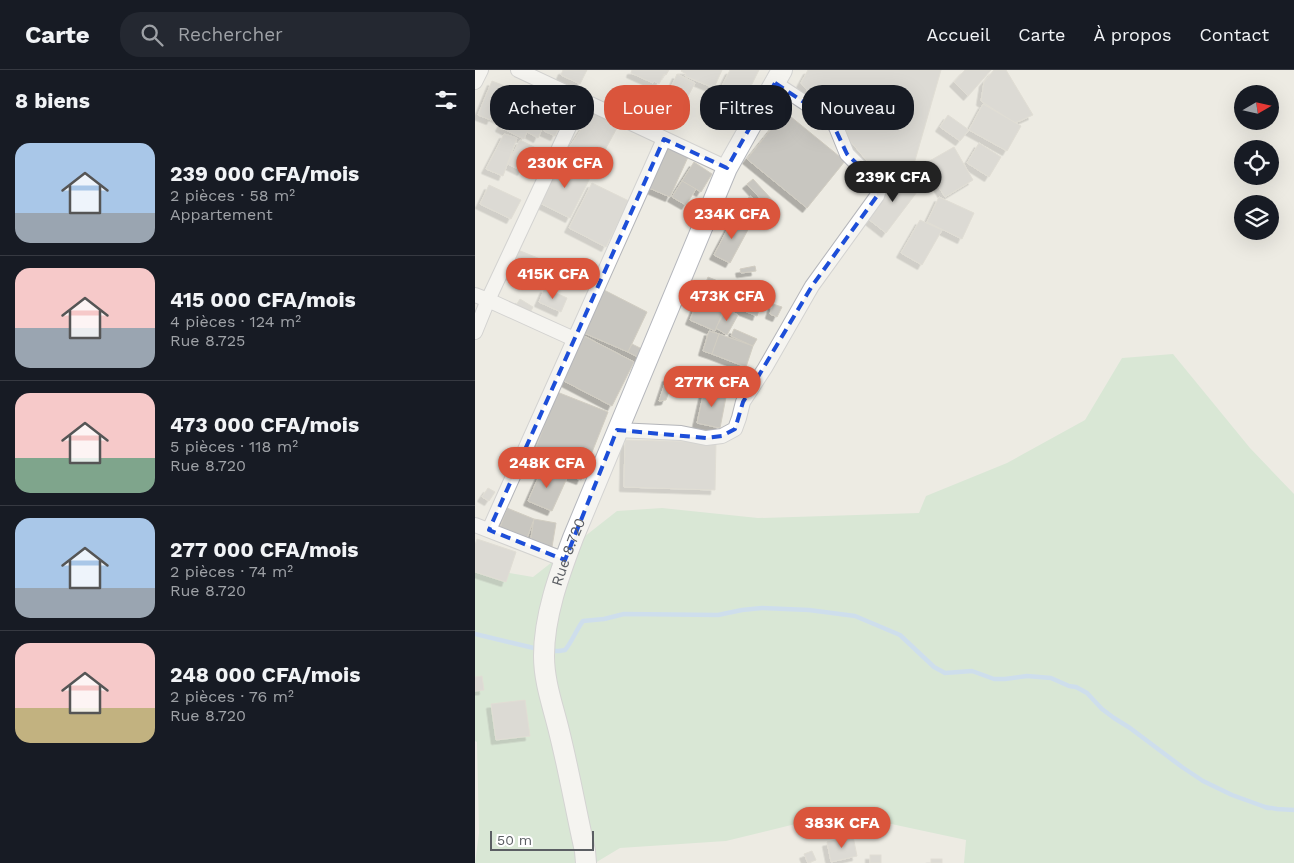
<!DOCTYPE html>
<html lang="fr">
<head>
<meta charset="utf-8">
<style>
	:root { --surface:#171b24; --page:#242831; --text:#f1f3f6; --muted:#9ea1a6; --line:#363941; --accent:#da553c }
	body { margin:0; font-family:"Work Sans",sans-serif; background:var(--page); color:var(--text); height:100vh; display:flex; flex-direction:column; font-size:19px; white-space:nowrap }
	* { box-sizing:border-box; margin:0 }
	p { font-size:16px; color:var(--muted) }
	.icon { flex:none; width:28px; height:28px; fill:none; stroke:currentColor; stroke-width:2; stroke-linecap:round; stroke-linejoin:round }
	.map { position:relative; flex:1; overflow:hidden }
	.panel { display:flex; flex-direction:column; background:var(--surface); width:475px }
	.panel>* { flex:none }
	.top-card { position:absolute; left:15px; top:15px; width:475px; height:45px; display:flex; gap:10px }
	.needle { width:32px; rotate:81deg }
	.buttons { position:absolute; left:759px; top:15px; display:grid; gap:10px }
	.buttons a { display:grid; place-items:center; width:45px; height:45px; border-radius:50%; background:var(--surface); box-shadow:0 5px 20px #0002; font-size:25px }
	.scale { position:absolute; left:15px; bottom:12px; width:104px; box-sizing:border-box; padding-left:5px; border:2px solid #5b5e63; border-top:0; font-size:14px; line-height:18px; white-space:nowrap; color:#5b5e63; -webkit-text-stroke:4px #fff; paint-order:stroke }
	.price { position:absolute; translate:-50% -42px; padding:0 11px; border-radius:18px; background:var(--accent); color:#fff; font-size:16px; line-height:32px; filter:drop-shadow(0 1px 2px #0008) }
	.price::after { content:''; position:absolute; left:50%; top:30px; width:15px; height:11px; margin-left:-8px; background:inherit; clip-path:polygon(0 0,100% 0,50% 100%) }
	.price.active { background:#222; color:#fff }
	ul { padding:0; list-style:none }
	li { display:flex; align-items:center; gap:15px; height:125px; padding:0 15px }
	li+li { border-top:1px solid var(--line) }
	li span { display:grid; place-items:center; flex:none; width:140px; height:100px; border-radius:15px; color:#555 }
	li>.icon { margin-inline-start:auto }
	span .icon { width:60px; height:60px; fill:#fffc; stroke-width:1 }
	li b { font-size:21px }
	h2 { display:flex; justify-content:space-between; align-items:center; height:60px; padding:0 15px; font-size:21px }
	.pill { padding:0 18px; border-radius:20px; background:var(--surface); box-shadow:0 5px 20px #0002; font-size:18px; line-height:45px }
	.pill.active { background:var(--accent); color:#fff }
	header { display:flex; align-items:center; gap:30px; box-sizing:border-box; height:70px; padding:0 25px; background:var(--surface); border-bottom:1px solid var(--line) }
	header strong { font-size:24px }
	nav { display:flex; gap:28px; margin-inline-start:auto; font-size:18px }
	.search { width:350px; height:45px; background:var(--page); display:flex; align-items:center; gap:12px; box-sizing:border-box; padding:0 18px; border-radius:20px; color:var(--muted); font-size:19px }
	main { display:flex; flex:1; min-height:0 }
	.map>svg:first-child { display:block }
	.green { fill:#c2e2c4 }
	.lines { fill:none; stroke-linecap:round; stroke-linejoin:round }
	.stream { stroke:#a9cff7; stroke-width:4.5 }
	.building { fill:#c8c6c0; stroke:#d1cdc2; filter:url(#shadow) }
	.street-casing { stroke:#b4b5b9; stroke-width:16 }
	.secondary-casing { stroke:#b5b7bc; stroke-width:22 }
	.street { stroke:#fff; stroke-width:14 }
	.secondary { stroke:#fff; stroke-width:20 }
	.marked { fill:none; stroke:#1d4ed8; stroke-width:4; stroke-dasharray:10 6; stroke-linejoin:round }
	.labels { text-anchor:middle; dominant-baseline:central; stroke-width:4; stroke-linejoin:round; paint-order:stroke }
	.street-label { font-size:15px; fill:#5b5e63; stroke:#fff }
</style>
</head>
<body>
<header>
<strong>Carte</strong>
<div class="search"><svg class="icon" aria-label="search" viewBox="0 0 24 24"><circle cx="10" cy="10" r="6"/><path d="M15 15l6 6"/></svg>Rechercher</div>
<nav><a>Accueil</a><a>Carte</a><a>À propos</a><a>Contact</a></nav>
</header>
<main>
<section class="panel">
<h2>8 biens<svg class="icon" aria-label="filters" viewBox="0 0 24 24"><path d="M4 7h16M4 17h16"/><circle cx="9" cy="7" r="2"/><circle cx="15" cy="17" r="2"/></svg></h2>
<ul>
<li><span style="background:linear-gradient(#a9c7e8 70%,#9aa5b1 0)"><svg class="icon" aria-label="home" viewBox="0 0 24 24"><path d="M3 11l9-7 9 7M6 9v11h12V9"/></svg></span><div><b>239 000 CFA/mois</b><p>2 pièces · 58 m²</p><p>Appartement</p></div></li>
<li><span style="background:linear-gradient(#f6c9c9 60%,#9aa5b1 0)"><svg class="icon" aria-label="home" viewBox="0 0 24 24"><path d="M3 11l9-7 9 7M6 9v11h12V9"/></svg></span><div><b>415 000 CFA/mois</b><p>4 pièces · 124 m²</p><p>Rue 8.725</p></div></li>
<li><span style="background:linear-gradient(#f6c9c9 65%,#7fa58c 0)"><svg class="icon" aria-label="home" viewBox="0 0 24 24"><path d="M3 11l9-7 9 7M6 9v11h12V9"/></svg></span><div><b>473 000 CFA/mois</b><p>5 pièces · 118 m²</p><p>Rue 8.720</p></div></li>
<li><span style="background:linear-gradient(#a9c7e8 70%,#9aa5b1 0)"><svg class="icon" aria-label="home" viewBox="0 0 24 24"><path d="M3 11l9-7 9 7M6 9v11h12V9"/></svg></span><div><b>277 000 CFA/mois</b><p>2 pièces · 74 m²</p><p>Rue 8.720</p></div></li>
<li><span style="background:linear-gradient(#f6c9c9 65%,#c2b280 0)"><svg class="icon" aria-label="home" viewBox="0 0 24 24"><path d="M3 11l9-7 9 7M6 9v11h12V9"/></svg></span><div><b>248 000 CFA/mois</b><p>2 pièces · 76 m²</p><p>Rue 8.720</p></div></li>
</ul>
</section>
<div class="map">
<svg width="819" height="793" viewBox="0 0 819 793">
	<defs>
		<filter id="shadow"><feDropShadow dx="-4.5" dy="4.5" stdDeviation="0" flood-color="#0004"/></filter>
	</defs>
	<rect width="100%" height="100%" fill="#edebe3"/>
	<path class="green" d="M 698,284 L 775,378 L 819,424 L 819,793 L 489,793 L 491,770 L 365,743 L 251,771 L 145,778 L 120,793 L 0,793 L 4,763 L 2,672 L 0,671 L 0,497 L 58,507 L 142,441 L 187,438 L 283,448 L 444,443 L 451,426 L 532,393 L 610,350 L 647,288 Z"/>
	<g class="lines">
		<g class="stream">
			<path d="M 0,564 L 63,579"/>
			<path d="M 73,581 L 84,581 L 90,580 C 97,572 101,560 108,551 L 129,549 L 149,544 L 243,545 L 267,540 L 287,538 L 334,540 L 380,546 L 425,565 L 459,597 L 470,603 L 497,601 L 519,609 L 530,609 L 552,606 L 576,608 L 594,616 L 601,617 L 612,623 L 627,639 L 639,648 L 655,658 L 707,697 L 728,711 L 757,725 L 793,738 L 790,737 L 802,739 L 819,740"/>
		</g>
	</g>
	<g class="building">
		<path d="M 88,0 L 112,0 L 105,14 L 86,5 Z"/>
		<path d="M 157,0 L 194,0 L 191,5 L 189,4 L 184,14 L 179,11 L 178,13 L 156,3 Z"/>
		<path d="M 207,0 L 247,0 L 239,18 L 210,6 L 211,4 L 206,1 Z"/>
		<path d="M 255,0 L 284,0 L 267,34 L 244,22 Z"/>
		<path d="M 333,0 L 466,0 L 439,94 L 393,92 L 326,13 Z"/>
		<path d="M 490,0 L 516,0 L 493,26 L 479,12 Z"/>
		<path d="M 519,0 L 531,0 L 558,45 L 540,53 L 506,31 L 509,12 Z"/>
		<path d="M 202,4 L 220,13 L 211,30 L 194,22 Z"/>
		<path d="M 17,11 L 30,16 L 16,50 L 3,45 Z"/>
		<path d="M 41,23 L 65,34 L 62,40 L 73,46 L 63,68 L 52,62 L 49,69 L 25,57 L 28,51 L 18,46 L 28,25 L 38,30 Z"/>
		<path d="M 508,34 L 546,56 L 532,81 L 494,60 Z"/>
		<path d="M 119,40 L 143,56 L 116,106 L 86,90 Z"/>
		<path d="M 310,42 L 370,91 L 332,138 L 272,89 Z"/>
		<path d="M 77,44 L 88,50 L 80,66 L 69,61 Z"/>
		<path d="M 473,45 L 494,60 L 485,71 L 465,57 Z"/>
		<path d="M 29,64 L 42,68 L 28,106 L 11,99 Z"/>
		<path d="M 45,70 L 65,80 L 57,96 L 51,93 L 47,101 L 33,94 Z"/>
		<path d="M 504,73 L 526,87 L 514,107 L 492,93 Z"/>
		<path d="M 479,77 L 498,110 L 470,127 L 458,108 L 451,93 Z"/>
		<path d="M 192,78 L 213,87 L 195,127 L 174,118 Z"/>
		<path d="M 86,90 L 116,106 L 95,148 L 65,133 Z"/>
		<path d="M 219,92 L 237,104 L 226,122 L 207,111 Z"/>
		<path d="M 426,103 L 445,118 L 411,163 L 392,148 Z"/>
		<path d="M 278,109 L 299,132 L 294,138 L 272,114 Z"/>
		<path d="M 207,111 L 221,119 L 211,135 L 197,127 Z"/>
		<path d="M 117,113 L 154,131 L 131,177 L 94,158 Z"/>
		<path d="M 14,115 L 46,130 L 36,149 L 5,134 Z"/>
		<path d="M 275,126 L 286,135 L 273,151 L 261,142 Z"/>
		<path d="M 464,127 L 499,143 L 487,169 L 452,152 Z"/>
		<path d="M 259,147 L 275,156 L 255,193 L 239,185 Z"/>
		<path d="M 445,150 L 467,160 L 447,195 L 426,183 Z"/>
		<path d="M 43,180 L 80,195 L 74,210 L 37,195 Z"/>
		<path d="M 35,195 L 43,198 L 41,207 L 32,204 Z"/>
		<path d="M 280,196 L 281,201 L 266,203 L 265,199 Z"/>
		<path d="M 233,207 L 260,218 L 251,239 L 225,228 Z"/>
		<path d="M 70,218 L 92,228 L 86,242 L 64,232 Z"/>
		<path d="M 260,218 L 288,228 L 282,246 L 254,235 Z"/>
		<path d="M 129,220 L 172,242 L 153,282 L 109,263 Z"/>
		<path d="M 224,228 L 249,239 L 240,261 L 215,250 Z"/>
		<path d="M 45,229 L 58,237 L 54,245 L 40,237 Z"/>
		<path d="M 298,234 L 307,237 L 302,247 L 295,244 Z"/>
		<path d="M 251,239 L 263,245 L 252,265 L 241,258 Z"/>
		<path d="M 259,259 L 282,269 L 278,276 L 256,266 Z"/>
		<path d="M 234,261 L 244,264 L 237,284 L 228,281 Z"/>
		<path d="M 244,264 L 278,276 L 271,297 L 237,284 Z"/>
		<path d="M 109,266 L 159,292 L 137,336 L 87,310 Z"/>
		<path d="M 157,274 L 169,280 L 165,288 L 153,282 Z"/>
		<path d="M 192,307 L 199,307 L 191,330 L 184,331 Z"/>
		<path d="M 230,317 L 252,322 L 245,358 L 222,353 Z"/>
		<path d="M 82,322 L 133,342 L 106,410 L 56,391 Z"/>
		<path d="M 150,370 L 241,372 L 240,420 L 149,417 Z"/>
		<path d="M 68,397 L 92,408 L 77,441 L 53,431 Z"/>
		<path d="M 13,418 L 20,422 L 14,431 L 7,427 Z"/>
		<path d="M 32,438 L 59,449 L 52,468 L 25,458 Z"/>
		<path d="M 59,449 L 81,453 L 77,477 L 55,474 Z"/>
		<path d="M 2,469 L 41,482 L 31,512 L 0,502 L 0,475 Z"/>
		<path d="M 7,606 L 9,620 L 0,621 L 0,607 Z"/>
		<path d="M 50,630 L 55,666 L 21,670 L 16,634 Z"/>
		<path d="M 378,766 L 382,786 L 356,792 L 352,772 Z"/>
		<path d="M 337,781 L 341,790 L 333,793 L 329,784 Z"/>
		<rect x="395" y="785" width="11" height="8"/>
		<rect x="456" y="789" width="11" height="4"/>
	</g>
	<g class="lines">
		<defs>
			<g id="street">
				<path d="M 43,0 L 252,98"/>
				<path d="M 0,12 L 6,0"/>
				<path d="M 0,225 L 13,230 L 107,29"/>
				<path d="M 0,262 L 13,230 L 99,269"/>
				<path d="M 142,360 L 206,363 L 231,368 L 247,366 L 260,359 L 264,348 L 268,332 L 290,298 L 337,216 L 402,126 L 404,119 L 401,113 L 372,84 L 361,57 L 356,50 L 300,13"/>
				<path d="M 0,455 L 90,490"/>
				<path d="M 14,460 L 189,69"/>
			</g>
			<g id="secondary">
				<path id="s1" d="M 111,793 L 110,781 C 101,741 94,701 84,661 C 78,636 69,612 69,586 C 69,546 84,505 98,468 L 252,98 L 307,0"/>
			</g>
		</defs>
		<use href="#street" class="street-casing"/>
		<use href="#secondary" class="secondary-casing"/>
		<use href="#street" class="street"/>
		<use href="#secondary" class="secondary"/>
	</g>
	<path d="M0 0H819V793H0ZM 300,13 L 356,50 L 372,84 L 401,113 L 402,126 L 337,216 L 268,332 L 260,359 L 247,366 L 231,368 L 142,360 L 90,490 L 14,460 L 189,69 L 252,98 Z" fill="#edebe3" fill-opacity=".55" fill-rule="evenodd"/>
	<path class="marked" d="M 300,13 L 356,50 L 372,84 L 401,113 L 402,126 L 337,216 L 268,332 L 260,359 L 247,366 L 231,368 L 142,360 L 90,490 L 14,460 L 189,69 L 252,98 Z"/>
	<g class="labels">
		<g class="street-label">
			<text stroke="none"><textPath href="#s1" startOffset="319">Rue 8.720</textPath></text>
		</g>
	</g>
</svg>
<div class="buttons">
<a><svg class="needle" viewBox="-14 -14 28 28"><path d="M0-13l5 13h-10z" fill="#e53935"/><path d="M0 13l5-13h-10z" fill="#9ea1a6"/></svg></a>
<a><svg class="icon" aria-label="locate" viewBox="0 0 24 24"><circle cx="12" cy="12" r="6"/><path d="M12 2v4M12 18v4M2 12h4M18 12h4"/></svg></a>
<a><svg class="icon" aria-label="layers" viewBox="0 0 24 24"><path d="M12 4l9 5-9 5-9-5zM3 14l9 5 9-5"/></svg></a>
</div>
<div class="scale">50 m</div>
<b class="price" style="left:90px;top:119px">230K CFA</b>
<b class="price active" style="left:418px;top:133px">239K CFA</b>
<b class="price" style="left:257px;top:170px">234K CFA</b>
<b class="price" style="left:78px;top:230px">415K CFA</b>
<b class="price" style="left:252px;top:252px">473K CFA</b>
<b class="price" style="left:237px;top:338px">277K CFA</b>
<b class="price" style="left:72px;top:419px">248K CFA</b>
<b class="price" style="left:367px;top:779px">383K CFA</b>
<div class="top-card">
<a class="pill">Acheter</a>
<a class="pill active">Louer</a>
<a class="pill">Filtres</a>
<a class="pill">Nouveau</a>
</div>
</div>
</main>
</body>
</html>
